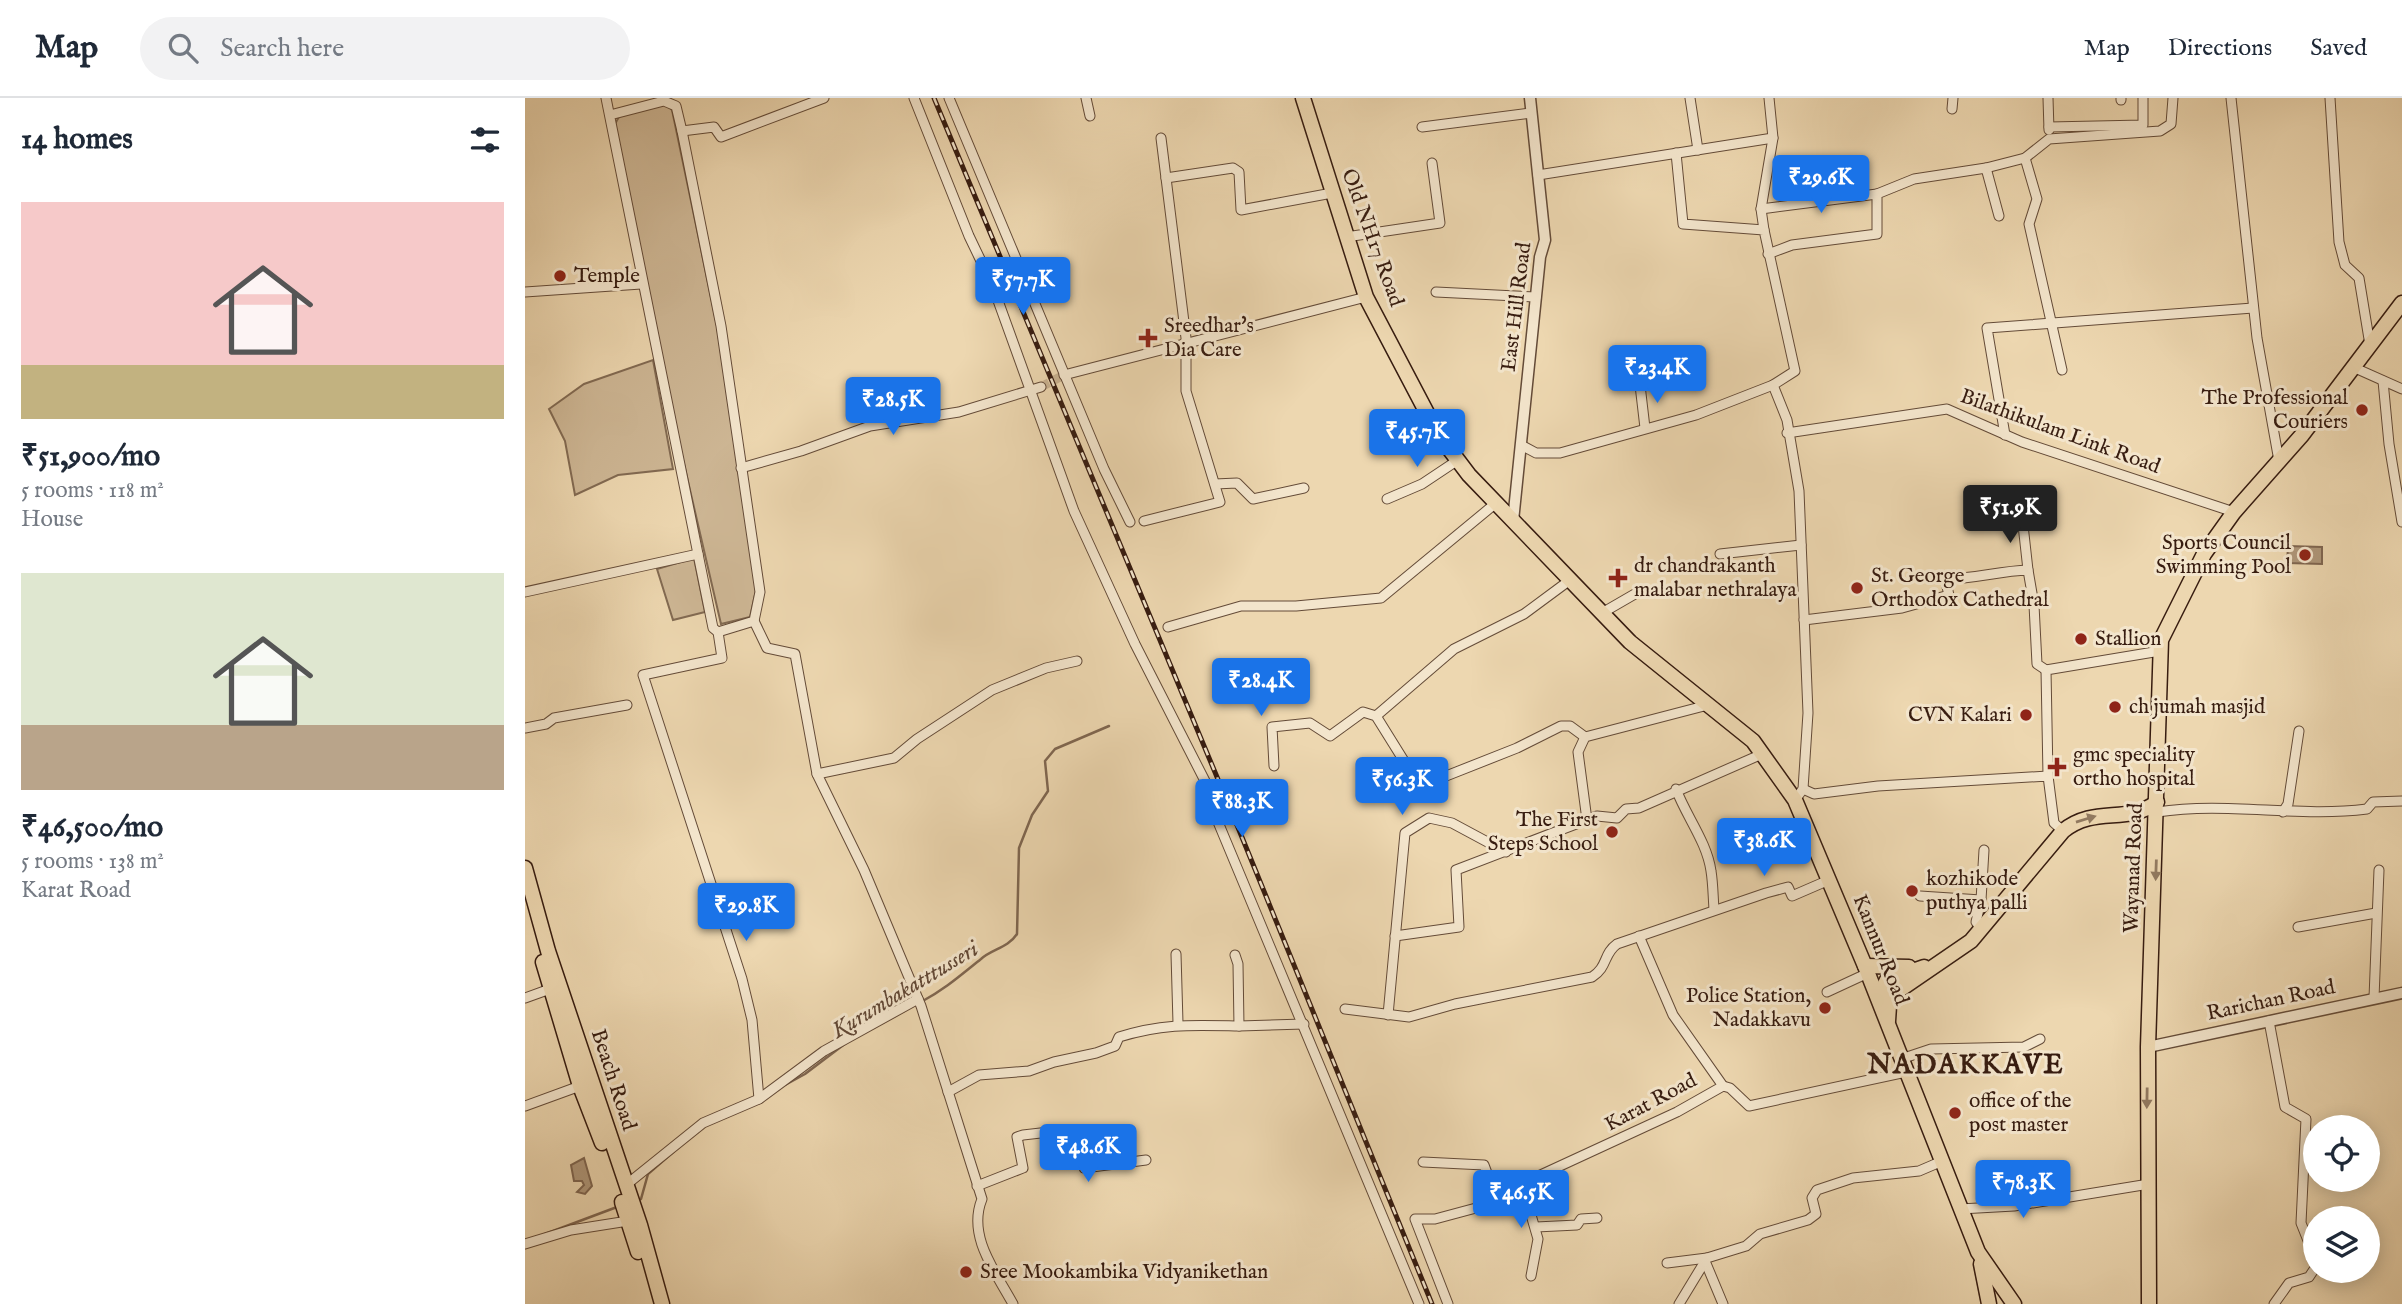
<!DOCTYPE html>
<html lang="en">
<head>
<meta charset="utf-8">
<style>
	:root { --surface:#fff; --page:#f2f2f3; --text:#1f2937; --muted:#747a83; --line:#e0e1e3; --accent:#1a73e8 }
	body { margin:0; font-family:"IM FELL English",serif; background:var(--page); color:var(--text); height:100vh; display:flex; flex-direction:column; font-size:26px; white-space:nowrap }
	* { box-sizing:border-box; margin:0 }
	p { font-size:23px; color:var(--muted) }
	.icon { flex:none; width:38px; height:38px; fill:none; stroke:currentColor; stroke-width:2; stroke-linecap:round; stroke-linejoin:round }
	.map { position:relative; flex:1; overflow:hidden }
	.side { display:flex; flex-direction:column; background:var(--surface); width:525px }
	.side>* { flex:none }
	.buttons { position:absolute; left:1778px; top:1017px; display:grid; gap:14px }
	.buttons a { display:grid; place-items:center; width:77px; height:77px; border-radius:50%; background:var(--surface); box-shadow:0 4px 18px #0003; font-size:35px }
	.price { position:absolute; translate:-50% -60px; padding:0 16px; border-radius:7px; background:var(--accent); color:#fff; font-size:23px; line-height:46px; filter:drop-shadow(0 2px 4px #0008) }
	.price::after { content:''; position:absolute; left:50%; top:42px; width:21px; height:16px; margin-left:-10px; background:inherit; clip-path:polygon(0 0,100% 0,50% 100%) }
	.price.active { background:#222; color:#fff }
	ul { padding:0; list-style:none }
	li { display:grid; align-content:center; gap:14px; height:371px; padding:0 21px }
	li span { display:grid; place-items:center; height:217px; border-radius:0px; color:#555 }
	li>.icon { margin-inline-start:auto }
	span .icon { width:126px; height:126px; fill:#fffc; stroke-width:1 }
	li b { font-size:30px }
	h2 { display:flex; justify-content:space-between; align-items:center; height:84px; padding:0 21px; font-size:30px }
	header { display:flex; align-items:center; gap:42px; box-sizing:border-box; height:98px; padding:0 35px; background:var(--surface); border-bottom:2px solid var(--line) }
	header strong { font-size:33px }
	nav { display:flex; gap:38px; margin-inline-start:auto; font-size:24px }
	.search { width:490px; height:63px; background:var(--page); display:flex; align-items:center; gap:18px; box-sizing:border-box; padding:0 24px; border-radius:38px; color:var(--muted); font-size:26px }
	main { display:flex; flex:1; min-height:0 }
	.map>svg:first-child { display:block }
	.green { fill:#ceb795; stroke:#826a52; stroke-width:2 }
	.water { fill:#af977a; stroke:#7f6650; stroke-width:2 }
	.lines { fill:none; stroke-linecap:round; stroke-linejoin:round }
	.stream { stroke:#7f6650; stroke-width:2.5 }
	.minor-tunnel { stroke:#c9b290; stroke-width:9; stroke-dasharray:9 4.5; stroke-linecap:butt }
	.minor-casing { stroke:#644b38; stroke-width:11 }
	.tertiary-casing { stroke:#644b38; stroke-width:13 }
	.primary-casing { stroke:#371c10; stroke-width:17 }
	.minor { stroke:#f3e5cc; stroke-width:9 }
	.tertiary { stroke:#f3e5cc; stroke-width:10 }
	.primary { stroke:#edd7b0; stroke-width:14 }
	.rail-casing { stroke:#371c10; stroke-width:5 }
	.rail { stroke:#f3e5cc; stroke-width:2.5; stroke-dasharray:8; stroke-linecap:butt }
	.oneway { fill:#927a60 }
	.poi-dot { fill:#8f2418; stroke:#f3e5cc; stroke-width:2.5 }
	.labels { text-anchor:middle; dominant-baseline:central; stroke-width:6; stroke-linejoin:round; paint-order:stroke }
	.street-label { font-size:21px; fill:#371c10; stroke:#f3e5cc }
	.poi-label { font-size:21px; fill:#371c10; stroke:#f3e5cc; text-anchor:start }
	.water-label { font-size:23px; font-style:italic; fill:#614735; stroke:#f3e5cc }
	.district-label { font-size:28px; font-weight:bold; letter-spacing:2px; fill:#371c10; stroke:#f3e5cc }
</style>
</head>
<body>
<header>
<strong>Map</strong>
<div class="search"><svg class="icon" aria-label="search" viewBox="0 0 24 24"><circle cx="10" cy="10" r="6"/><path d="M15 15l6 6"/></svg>Search here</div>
<nav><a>Map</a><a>Directions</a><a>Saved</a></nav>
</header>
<main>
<section class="side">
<h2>14 homes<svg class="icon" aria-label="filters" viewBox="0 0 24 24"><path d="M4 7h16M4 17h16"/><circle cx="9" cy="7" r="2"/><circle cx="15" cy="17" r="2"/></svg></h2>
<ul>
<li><span style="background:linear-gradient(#f6c9c9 75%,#c2b280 0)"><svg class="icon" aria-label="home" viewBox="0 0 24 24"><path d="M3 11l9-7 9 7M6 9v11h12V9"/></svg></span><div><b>₹51,900/mo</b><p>5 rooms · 118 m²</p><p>House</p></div></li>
<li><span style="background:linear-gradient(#dfe7d0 70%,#b9a48a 0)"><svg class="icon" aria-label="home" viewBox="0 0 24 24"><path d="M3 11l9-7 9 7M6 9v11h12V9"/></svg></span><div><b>₹46,500/mo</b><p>5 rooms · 138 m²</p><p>Karat Road</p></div></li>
</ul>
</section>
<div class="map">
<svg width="1877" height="1206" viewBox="0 0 1877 1206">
	<rect width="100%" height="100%" fill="#edd7b0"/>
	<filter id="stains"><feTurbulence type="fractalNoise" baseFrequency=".00286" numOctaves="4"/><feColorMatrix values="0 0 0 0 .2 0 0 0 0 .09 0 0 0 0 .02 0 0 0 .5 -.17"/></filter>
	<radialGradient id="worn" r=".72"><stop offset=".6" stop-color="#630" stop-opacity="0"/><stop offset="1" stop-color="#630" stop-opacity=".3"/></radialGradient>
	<g class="green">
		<path d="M 139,5 L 147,12 L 192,228 L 231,492 L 225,519 L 196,526 L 156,353 L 90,26 L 95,17 Z"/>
		<path d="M 128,262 L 148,371 L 93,377 L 50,397 L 40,343 L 24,311 L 59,286 Z"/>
		<path d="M 169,460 L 180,514 L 148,522 L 132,471 Z"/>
	</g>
	<g class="water">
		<path d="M 1763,448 L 1797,449 L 1797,466 L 1762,465 Z"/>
		<path d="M 59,1060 L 67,1088 L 60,1096 L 52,1094 L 59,1087 L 57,1083 L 49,1083 L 46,1067 Z"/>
	</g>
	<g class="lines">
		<g class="stream">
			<path d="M 396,904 C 419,892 436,877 456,861 C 467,851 483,850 492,836 L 494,750 L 507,717 L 523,693 L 520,663 L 530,651 L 584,628"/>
			<path d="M 350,929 L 381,912"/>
			<path d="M 260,987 L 280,976 L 321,945"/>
			<path d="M 112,1102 L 116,1101 L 123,1076 L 155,1048"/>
			<path d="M 20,1136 L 92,1109"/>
		</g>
		<path class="minor-tunnel" d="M 516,289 L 539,277"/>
		<defs>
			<g id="minor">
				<path d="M 81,0 L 173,456 L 188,530 L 193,534 L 229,523 L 235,494 L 196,228 L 157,33 L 151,8 L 139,3 L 85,17"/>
				<path d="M 389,0 L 444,138 L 467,186 L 549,413 L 610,546 L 680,683 L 683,700 L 894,1206"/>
				<path d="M 424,0 L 579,371 L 605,424"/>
				<path d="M 561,0 L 565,18"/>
				<path d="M 1165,0 L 1173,52"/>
				<path d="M 1523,0 L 1524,32"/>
				<path d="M 1596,0 L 1596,2"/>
				<path d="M 1706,0 L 1732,240 L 1754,363"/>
				<path d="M 1805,0 L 1814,144 L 1820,167 L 1834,180 L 1845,247"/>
				<path d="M 1427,11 L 1428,0"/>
				<path d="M 897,29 L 1006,15"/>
				<path d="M 1524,29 L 1618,27 L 1618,0"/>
				<path d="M 157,33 L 189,29 L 196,39 L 299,0"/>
				<path d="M 1151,55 L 1158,126 L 1239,132 L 1270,273 L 1248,287 L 1262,322 L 1274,393 L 1283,615 L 1278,691 L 1270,702"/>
				<path d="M 1500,60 L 1512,101 L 1504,126 L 1537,272"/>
				<path d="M 1461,70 L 1500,60 L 1524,41 L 1635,33 L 1646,26 L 1648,0"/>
				<path d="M 1013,77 L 1248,40"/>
				<path d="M 641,80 L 708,70 L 714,74 L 716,112 L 807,95"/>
				<path d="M 1236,111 L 1352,96"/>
				<path d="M 1239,132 L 1236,111 L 1248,40 L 1244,0"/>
				<path d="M 821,139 L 915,125 L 907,65"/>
				<path d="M 1243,156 L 1267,147 L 1352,136 L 1352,96 L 1389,81 L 1461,70 L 1474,118"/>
				<path d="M 0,194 L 116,186"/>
				<path d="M 911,194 L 1011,199"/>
				<path d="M 1830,270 L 1877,291"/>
				<path d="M 539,277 L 841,199"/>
				<path d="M 1858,283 L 1864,346 L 1877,424"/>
				<path d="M 1115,287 L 1120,330"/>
				<path d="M 1262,335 L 1422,311 L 1497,344 L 1709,414"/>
				<path d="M 1480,337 L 1462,230 L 1728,210"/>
				<path d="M 996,347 L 1011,355 L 1035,355 L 1171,317 L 1248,287"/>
				<path d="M 216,370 L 276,353 L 345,328 L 434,314 L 516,289"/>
				<path d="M 690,386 L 712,385 L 728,401 L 779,390"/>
				<path d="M 862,401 L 897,386 L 933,362"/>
				<path d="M 1497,418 L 1503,472"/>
				<path d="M 619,423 L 695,404 L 661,293 L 661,240 L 636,40"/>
				<path d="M 1195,456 L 1276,447"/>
				<path d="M 0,494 L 173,456"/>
				<path d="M 1077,515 L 1115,493"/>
				<path d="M 1279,522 L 1377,510 L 1424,497 L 1420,481 C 1449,481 1474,473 1503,472 L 1509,507 L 1512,566 L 1521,572"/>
				<path d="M 229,523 L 242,550 L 270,556 L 292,676 L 339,772 L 396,908 L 457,1101 C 442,1138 470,1173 488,1206"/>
				<path d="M 643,529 L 716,508 L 771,508 L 856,500 L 971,405"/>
				<path d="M 193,534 L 197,560 L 118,577 L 217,881 L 227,922 L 234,1001"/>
				<path d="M 851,618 L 929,551 L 999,516 L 1045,482"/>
				<path d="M 0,630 L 21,626 L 29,620 L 102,607"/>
				<path d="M 749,668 L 747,629 L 785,625 L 805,638 L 838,614 L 851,618 L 889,679 L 911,682 L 992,650 L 1036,628 L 1045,628 L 1060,639"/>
				<path d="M 292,676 L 369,660 L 392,641 L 467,592 L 521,570 L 552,563"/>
				<path d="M 1523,678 L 1521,572 L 1635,553"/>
				<path d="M 1151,691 C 1161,718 1182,744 1186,773 C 1188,785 1188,798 1189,811"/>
				<path d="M 1278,691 L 1289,696 L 1353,688 L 1523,678 L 1529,725 L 1538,733"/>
				<path d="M 1632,714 C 1702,703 1772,720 1842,711 L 1848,704 L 1877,703"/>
				<path d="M 1758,714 L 1763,706 L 1774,633"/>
				<path d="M 1062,722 L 1053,654 L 1060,639 L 1183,607"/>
				<path d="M 1395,798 L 1456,802"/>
				<path d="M 1773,829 L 1851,815"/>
				<path d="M 1456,831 L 1451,824 L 1456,802 L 1459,752"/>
				<path d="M 870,838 L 934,829 L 931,772 L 1072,718 L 1092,720 L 1101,711 L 1114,710 L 1237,656"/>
				<path d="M 1114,838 L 1148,917 L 1198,988"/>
				<path d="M 651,856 L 653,925"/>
				<path d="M 1302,894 L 1343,875"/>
				<path d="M 0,900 L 25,891"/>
				<path d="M 1849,900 L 1854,772"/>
				<path d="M 820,911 L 884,919 L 930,906 L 1067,879 C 1083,869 1078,856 1092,846 L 1241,795 L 1263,789 L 1267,798 L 1304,782"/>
				<path d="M 863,917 L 880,735 L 904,720 L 927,725 L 981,754"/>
				<path d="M 1744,923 L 1760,1009 L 1781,1021 L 1776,1125 L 1790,1160"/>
				<path d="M 714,928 L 779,926"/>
				<path d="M 1376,961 L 1406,951 L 1499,949 L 1515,941"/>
				<path d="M 423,994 L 454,977 L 504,973 L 529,964 L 571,955 L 590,948 L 594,939 C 638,925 669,927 714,928 L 713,866 L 710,857"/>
				<path d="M 0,1008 L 55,988"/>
				<path d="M 898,1064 L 959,1067 L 971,1099"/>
				<path d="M 997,1086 L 1013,1141 L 1006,1178"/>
				<path d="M 101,1087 L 178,1025 L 234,1001 L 299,953 L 393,901"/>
				<path d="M 452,1088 L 498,1070 L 492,1039 L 498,1037 L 542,1032 L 559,1070 L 621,1062"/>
				<path d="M 1435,1111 L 1489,1108 L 1624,1086"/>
				<path d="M 1011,1129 L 1052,1127 L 1056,1121 L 1072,1120"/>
				<path d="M 0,1146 L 46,1132 L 103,1123"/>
				<path d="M 1180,1163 L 1198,1206"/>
				<path d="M 1142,1165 L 1182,1160"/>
				<path d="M 923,1206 L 890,1121 L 910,1121 L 951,1110 L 983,1092 L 1152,1014 L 1198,988 L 1205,990 L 1224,1008 L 1381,974"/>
				<path d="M 1154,1206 L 1182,1160 L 1221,1148 L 1235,1136 L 1283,1122 L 1291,1116 L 1287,1100 L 1292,1092 L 1328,1080 L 1394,1073 L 1415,1064"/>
				<path d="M 1749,1206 L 1764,1185 L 1784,1179 L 1790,1170"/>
			</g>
			<g id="tertiary">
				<path d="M 988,423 L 1015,159 L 1020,142 L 1005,0"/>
				<path d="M 1623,949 L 1877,895"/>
			</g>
			<g id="primary">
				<path d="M 778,0 L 841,199 L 913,336 L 944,377 L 1105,544 L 1228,643 L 1270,702 L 1340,868 L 1453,1154 L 1489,1206"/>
				<path d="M 0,770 L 23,853 L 115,1127 L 137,1206"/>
				<path d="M 18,864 L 55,988 L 77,1045"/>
				<path d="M 1340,868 L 1384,869"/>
				<path d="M 1357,905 L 1357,892 L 1362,882 L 1399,869"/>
				<path d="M 1363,923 L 1364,908 L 1373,893 L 1446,843 L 1538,733 C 1570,707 1602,727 1632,704"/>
				<path d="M 97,1104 L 113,1154"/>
				<path d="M 1456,1166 L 1464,1206"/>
				<path d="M 1624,1206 L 1623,949 L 1636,542 L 1679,456 L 1709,414 L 1777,337 L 1877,205"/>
			</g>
		</defs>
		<use href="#minor" class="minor-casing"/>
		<use href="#tertiary" class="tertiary-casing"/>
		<use href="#primary" class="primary-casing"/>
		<use href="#minor" class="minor"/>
		<use href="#tertiary" class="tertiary"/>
		<use href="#primary" class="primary"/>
		<defs>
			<path id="rail" d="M 409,0 L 712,727 L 907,1206"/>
		</defs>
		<use href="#rail" class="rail-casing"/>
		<use href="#rail" class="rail"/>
	</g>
	<defs><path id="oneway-solid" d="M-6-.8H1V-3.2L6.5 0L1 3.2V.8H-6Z" transform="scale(1.75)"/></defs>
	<g class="oneway">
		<use href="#oneway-solid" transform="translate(1561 721) rotate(-17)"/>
		<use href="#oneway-solid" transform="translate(1631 772) rotate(92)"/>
		<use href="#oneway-solid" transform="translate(1622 1000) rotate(91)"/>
	</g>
	<g class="poi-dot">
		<circle cx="35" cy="178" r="7"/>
		<path d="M619.5 229.5h7v7h7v7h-7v7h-7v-7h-7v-7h7z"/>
		<circle cx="1837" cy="312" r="7"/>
		<circle cx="1780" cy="457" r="7"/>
		<path d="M1089.5 469.5h7v7h7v7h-7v7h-7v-7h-7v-7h7z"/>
		<circle cx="1332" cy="490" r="7"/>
		<circle cx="1556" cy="541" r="7"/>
		<circle cx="1590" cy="609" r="7"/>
		<circle cx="1501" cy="617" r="7"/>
		<path d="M1528.5 658.5h7v7h7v7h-7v7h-7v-7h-7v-7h7z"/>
		<circle cx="1087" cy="734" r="7"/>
		<circle cx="1387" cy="793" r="7"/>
		<circle cx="1300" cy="910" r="7"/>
		<circle cx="1430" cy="1015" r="7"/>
		<circle cx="441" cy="1174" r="7"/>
	</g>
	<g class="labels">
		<g class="street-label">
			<text transform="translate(847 140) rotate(70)">Old NH17 Road</text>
			<text transform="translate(992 209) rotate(-83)">East Hill Road</text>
			<text transform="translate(1535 334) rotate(20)">Bilathikulam Link Road</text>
			<text transform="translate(1609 770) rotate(-88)">Wayanad Road</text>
			<text transform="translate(1355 852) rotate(68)">Kannur Road</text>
			<text transform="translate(1746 903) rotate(-12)">Rarichan Road</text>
			<text transform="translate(88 982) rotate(72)">Beach Road</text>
			<text transform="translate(1126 1005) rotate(-28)">Karat Road</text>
		</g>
		<g class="poi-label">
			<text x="49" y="178">Temple</text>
			<text x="639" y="228">Sreedhar's<tspan x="639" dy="24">Dia Care</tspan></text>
			<text x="1823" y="300" text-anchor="end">The Professional<tspan x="1823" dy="24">Couriers</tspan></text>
			<text x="1766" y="445" text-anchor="end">Sports Council<tspan x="1766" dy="24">Swimming Pool</tspan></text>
			<text x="1109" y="468">dr chandrakanth<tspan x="1109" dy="24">malabar nethralaya</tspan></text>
			<text x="1346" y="478">St. George<tspan x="1346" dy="24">Orthodox Cathedral</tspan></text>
			<text x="1570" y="541">Stallion</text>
			<text x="1604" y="609">ch jumah masjid</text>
			<text x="1487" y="617" text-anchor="end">CVN Kalari</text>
			<text x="1548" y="657">gmc speciality<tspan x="1548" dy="24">ortho hospital</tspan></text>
			<text x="1073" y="722" text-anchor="end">The First<tspan x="1073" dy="24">Steps School</tspan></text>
			<text x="1401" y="781">kozhikode<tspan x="1401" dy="24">puthya palli</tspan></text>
			<text x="1286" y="898" text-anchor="end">Police Station,<tspan x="1286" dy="24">Nadakkavu</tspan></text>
			<text x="1444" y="1003">office of the<tspan x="1444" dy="24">post master</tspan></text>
			<text x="455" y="1174">Sree Mookambika Vidyanikethan</text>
		</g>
		<g class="water-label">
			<text transform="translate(380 892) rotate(-31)">Kurumbakatttusseri</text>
		</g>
		<g class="district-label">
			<text x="1441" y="967">NADAKKAVE</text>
		</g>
	</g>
	<rect width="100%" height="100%" filter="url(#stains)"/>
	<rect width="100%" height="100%" fill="url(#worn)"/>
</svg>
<div class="buttons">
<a><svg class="icon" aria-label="locate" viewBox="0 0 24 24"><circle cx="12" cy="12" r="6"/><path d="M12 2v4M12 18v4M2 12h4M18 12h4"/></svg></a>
<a><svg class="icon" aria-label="layers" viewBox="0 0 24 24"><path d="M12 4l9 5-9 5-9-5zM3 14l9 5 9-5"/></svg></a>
</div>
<b class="price" style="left:1296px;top:117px">₹29.6K</b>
<b class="price" style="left:498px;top:219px">₹57.7K</b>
<b class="price" style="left:1132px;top:307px">₹23.4K</b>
<b class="price" style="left:368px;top:339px">₹28.5K</b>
<b class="price" style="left:892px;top:371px">₹45.7K</b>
<b class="price active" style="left:1485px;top:447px">₹51.9K</b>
<b class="price" style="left:736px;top:620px">₹28.4K</b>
<b class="price" style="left:877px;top:719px">₹56.3K</b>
<b class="price" style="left:717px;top:741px">₹88.3K</b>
<b class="price" style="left:1239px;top:780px">₹38.6K</b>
<b class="price" style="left:221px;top:845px">₹29.8K</b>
<b class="price" style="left:563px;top:1086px">₹48.6K</b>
<b class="price" style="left:1498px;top:1122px">₹78.3K</b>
<b class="price" style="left:996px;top:1132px">₹46.5K</b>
</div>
</main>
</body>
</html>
